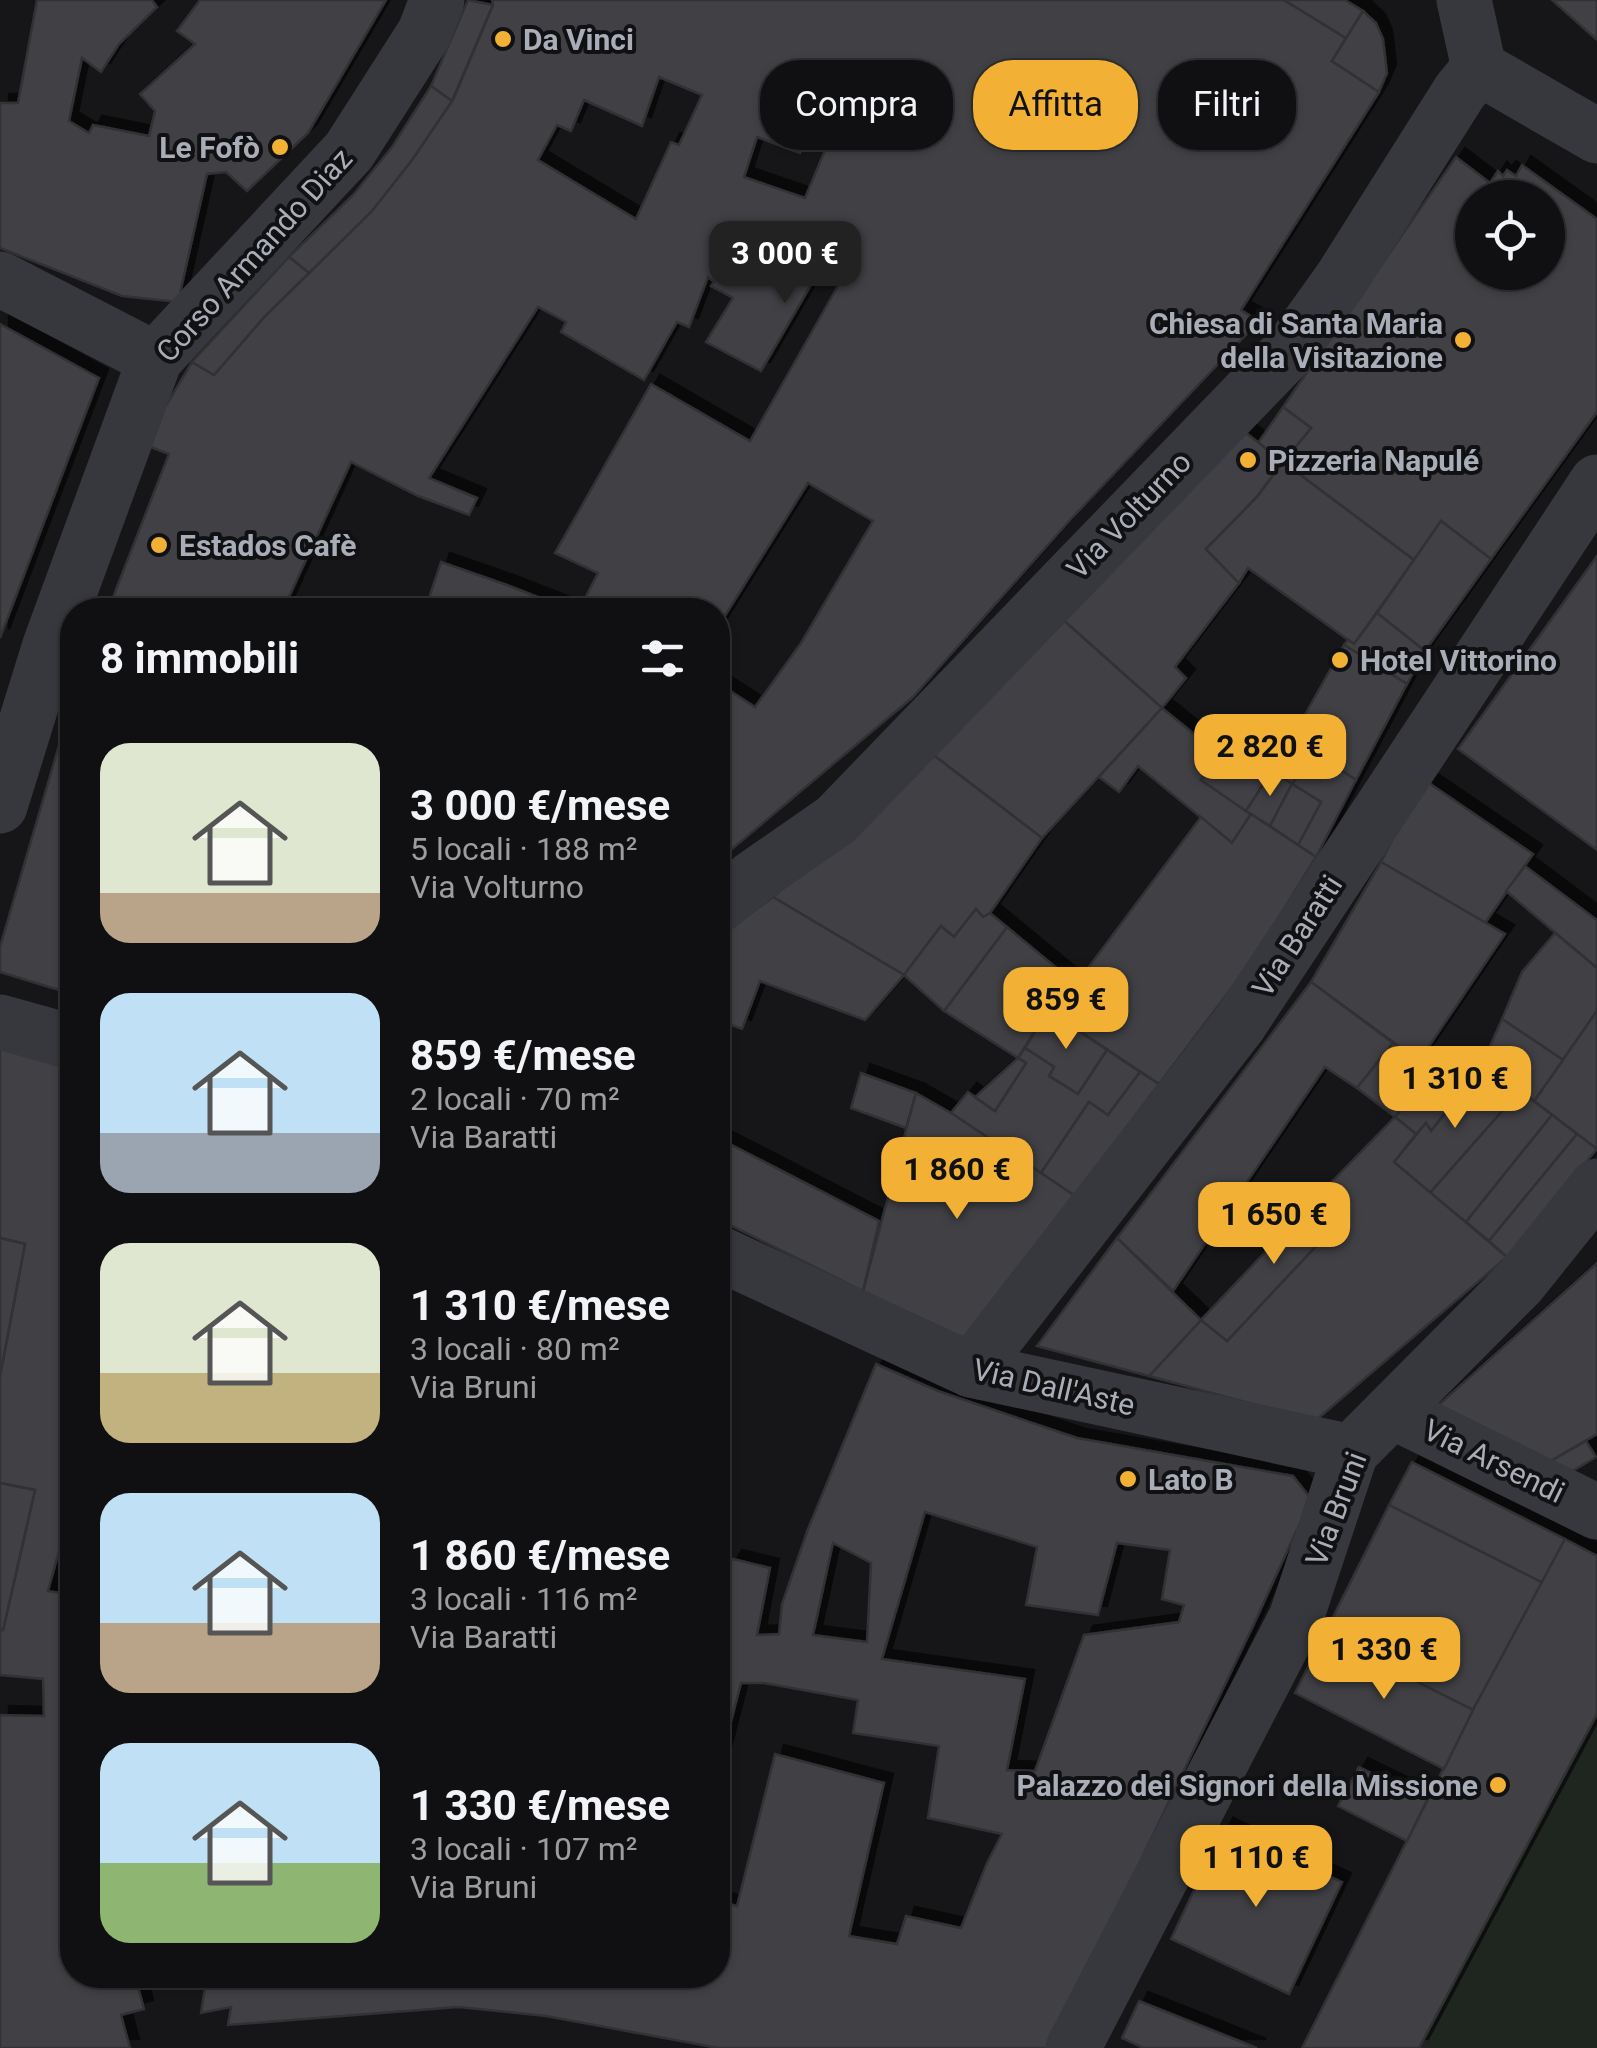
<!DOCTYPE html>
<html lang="it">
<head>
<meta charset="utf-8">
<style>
	:root { --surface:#101012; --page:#19191b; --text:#f1f3f6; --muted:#9c9d9f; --line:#303032; --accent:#f2b134 }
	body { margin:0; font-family:Roboto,sans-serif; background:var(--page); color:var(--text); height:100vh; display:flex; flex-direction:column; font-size:38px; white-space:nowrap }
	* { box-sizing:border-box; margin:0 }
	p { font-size:32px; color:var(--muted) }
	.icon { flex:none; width:55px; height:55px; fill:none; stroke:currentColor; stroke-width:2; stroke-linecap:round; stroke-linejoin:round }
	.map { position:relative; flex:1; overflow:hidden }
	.side { position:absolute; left:60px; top:598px; width:670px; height:1390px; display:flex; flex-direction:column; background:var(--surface); border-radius:40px; box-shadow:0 2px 8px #0004,0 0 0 2px var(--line) }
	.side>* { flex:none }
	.guide { position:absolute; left:760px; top:60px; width:685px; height:90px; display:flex; gap:20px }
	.buttons { position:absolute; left:1455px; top:180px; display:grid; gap:20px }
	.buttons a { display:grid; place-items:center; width:110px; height:110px; border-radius:50%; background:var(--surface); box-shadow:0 2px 8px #0004,0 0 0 2px var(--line); font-size:50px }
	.price { position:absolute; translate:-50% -85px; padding:0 22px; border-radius:20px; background:var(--accent); color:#111; font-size:32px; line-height:65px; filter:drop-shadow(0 2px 5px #0008) }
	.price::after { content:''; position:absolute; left:50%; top:60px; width:30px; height:22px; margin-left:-15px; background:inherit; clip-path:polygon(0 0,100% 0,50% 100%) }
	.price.selected { background:#222; color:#fff }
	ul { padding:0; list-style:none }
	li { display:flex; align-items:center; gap:30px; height:250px; padding:0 40px }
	li span { display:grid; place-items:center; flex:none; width:280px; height:200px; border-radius:30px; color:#555 }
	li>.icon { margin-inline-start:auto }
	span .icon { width:120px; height:120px; fill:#fffc; stroke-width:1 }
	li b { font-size:42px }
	h2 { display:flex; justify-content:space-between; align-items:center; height:120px; padding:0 40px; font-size:42px }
	.tag { padding:0 35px; border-radius:40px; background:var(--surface); box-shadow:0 2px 8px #0004,0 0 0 2px var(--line); font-size:35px; line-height:90px }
	.tag.selected { background:var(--accent); color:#111 }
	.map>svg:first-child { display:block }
	.green { fill:#1e261f }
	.building { fill:#404145; stroke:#303034; stroke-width:2.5; fill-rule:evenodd; filter:url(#shadow) }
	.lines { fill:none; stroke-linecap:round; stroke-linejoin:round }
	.minor { stroke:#37383d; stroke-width:55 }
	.poi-dot { fill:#f2b134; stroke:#111113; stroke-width:4 }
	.labels { text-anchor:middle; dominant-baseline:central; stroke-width:8; stroke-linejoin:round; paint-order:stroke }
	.poi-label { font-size:30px; font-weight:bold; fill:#a8adb8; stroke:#111113; text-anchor:start }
	.street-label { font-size:30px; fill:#a8adb8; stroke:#111113 }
</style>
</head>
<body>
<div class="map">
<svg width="1597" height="2048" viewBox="0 0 1597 2048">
	<defs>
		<filter id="shadow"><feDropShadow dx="9" dy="-9" stdDeviation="0" flood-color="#0009"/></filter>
	</defs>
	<rect width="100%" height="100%" fill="#161618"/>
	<path class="green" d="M 1597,1714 L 1597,2048 L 1419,2048 Z"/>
	<g class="building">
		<path d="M 37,0 L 152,0 L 157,7 L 119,44 L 101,72 L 82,58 L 69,121 L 89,133 L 93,125 L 149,136 L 155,111 L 140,94 L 195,44 L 177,31 L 200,0 L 386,0 L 308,133 L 247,191 L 226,172 L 207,174 L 178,302 L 122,296 L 0,248 L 0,103 L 18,103 Z"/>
		<path d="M 468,0 L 493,5 L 452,101 L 431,86 Z"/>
		<path d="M 492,0 L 1284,0 L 1346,38 L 1332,61 L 1379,92 L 1241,310 L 1259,321 L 1071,519 L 913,697 L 732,849 L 718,841 L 718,683 L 755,707 L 801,643 L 873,521 L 808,483 L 718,627 L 718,610 L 579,610 L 598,573 L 555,553 L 651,384 L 750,441 L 839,284 L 819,271 L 761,371 L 706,342 L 733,298 L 711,286 L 714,282 L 708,277 L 689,327 L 677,322 L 644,380 L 561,332 L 566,322 L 538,307 L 429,478 L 477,498 L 469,515 L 418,496 L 351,462 L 283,610 L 108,610 L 169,454 L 143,444 L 192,362 L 214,375 L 265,316 L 371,212 L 412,160 L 454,98 L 493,5 ZM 659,77 L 702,95 L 679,145 L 671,142 L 636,219 L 538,160 L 557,125 L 571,131 L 584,100 L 642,126 ZM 814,124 L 831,136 L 805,198 L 744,177 L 757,137 L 800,153 Z"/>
		<path d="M 1284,0 L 1345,0 L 1363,11 L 1346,38 Z"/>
		<path d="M 1552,0 L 1597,0 L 1597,40 Z"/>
		<path d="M 1363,11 L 1376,23 L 1383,39 L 1387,73 L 1379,92 L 1332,61 Z"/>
		<path d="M 431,86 L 452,101 L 412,160 L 371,212 L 309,273 L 289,257 L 353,195 L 392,147 Z"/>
		<path d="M 1456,157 L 1490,183 L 1498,171 L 1503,176 L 1507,170 L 1516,176 L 1522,165 L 1597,219 L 1597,412 L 1491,559 L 1441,521 L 1414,560 L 1283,462 L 1311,428 L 1283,407 ZM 1472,198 L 1548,198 L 1548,272 L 1472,272 Z"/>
		<path d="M 289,257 L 309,273 L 265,316 L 214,375 L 192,362 Z"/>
		<path d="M 0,324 L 99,378 L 0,638 Z"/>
		<path d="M 1283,407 L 1311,428 L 1283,462 L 1258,443 Z"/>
		<path d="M 1240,428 L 1283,462 L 1257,497 L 1206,549 L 1239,583 L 1175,667 L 1186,678 L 1162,708 L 1061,618 Z"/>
		<path d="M 1283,462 L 1414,560 L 1354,644 L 1248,568 L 1239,583 L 1206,549 L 1257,497 Z"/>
		<path d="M 1441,521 L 1491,559 L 1425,651 L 1377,613 Z"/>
		<path d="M 1597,556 L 1597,850 L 1458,749 Z"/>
		<path d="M 441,562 L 507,585 L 571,610 L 425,610 Z"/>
		<path d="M 1377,613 L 1425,651 L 1407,684 L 1344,645 L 1348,640 L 1354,644 Z"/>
		<path d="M 1061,618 L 1162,708 L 1042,838 L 932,754 Z"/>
		<path d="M 1344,645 L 1407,684 L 1356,780 L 1292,738 Z"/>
		<path d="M 72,701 L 72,994 L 0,972 L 0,947 Z"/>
		<path d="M 1162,708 L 1220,755 L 1201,780 L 1251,814 L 1232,843 L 1138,766 L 1119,792 L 1099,777 Z"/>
		<path d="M 1247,725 L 1286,745 L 1279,760 L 1299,775 L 1292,784 L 1272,771 L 1246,811 L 1201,780 Z"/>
		<path d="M 1292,738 L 1356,780 L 1316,857 L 1298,845 L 1321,802 L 1292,784 L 1299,775 L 1279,760 Z"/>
		<path d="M 932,754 L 1042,838 L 990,913 L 983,917 L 976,909 L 954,937 L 941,926 L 904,975 L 773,897 Z"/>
		<path d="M 1272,771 L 1292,784 L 1270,826 L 1246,811 Z"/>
		<path d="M 1423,779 L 1533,854 L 1485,923 L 1381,862 Z"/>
		<path d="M 1292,784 L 1321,802 L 1298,845 L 1270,826 Z"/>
		<path d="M 1251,814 L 1316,857 L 1252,961 L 1159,1084 L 1048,1010 L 1018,1058 L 944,1011 L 1007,927 L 1076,984 L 1201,817 L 1232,843 Z"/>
		<path d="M 1381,862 L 1505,934 L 1419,1061 L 1311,982 Z"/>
		<path d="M 1525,866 L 1597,920 L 1597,968 L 1506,891 Z"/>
		<path d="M 773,897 L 904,975 L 865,1020 L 760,981 L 742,1029 L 718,1020 L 718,937 Z"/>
		<path d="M 976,909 L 983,917 L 990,913 L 1007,927 L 944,1011 L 904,975 L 941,926 L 954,937 Z"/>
		<path d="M 1555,933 L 1597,968 L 1597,1011 L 1563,1060 L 1502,1019 L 1522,972 Z"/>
		<path d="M 1311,982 L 1393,1043 L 1357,1088 L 1325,1067 L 1173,1291 L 1117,1238 Z"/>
		<path d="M 1048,1010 L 1107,1050 L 1078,1094 L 1049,1076 L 1054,1067 L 1025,1048 Z"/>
		<path d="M 1597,1011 L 1597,1149 L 1534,1101 Z"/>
		<path d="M 1502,1019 L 1563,1060 L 1534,1101 L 1508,1082 L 1477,1075 Z"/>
		<path d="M 1393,1043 L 1419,1061 L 1440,1063 L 1395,1117 L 1357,1088 Z"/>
		<path d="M 0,1046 L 72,1060 L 72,1504 L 48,1591 L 66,1594 L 69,1586 L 72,1587 L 72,1926 L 67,1927 L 72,1947 L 72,1975 L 111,1975 L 112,1980 L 135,1975 L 144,2009 L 121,2015 L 130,2048 L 0,2048 L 0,1715 L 44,1716 L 43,1679 L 0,1675 L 0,1630 L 3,1630 L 35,1490 L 0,1483 L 0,1376 L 25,1244 L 0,1238 Z"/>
		<path d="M 1025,1048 L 1054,1067 L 1049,1076 L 1078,1094 L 1107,1050 L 1140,1072 L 1108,1115 L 1089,1102 L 1041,1173 L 951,1113 L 968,1092 L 995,1111 L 1026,1063 L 1018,1058 Z"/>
		<path d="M 1018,1058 L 1026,1063 L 995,1111 L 975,1097 Z"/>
		<path d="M 1440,1063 L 1480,1067 L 1431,1131 L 1426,1123 L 1416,1134 L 1395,1117 Z"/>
		<path d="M 1140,1072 L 1159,1084 L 1075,1196 L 1041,1173 L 1089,1102 L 1108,1115 Z"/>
		<path d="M 861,1073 L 916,1093 L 906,1128 L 851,1108 Z"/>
		<path d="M 1477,1075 L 1508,1082 L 1520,1091 L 1430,1193 L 1394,1162 L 1426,1123 L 1431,1131 Z"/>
		<path d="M 1520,1091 L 1552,1115 L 1466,1222 L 1430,1193 Z"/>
		<path d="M 916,1093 L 951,1113 L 1075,1196 L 964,1341 L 863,1291 Z"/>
		<path d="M 1552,1115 L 1577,1134 L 1489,1241 L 1466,1222 Z"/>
		<path d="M 1395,1117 L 1416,1134 L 1394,1162 L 1507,1257 L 1315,1421 L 1149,1376 L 1201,1320 L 1227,1341 L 1346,1214 L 1321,1193 Z"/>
		<path d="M 1577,1134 L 1597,1149 L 1507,1257 L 1489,1241 Z"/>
		<path d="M 718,1138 L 879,1221 L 863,1291 L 718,1219 Z"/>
		<path d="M 1321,1193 L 1346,1214 L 1227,1341 L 1201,1320 Z"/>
		<path d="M 0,1238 L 25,1244 L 0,1376 Z"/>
		<path d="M 1117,1238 L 1201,1320 L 1149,1376 L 1037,1346 Z"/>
		<path d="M 1597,1263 L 1597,1434 L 1537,1469 L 1434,1409 Z"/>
		<path d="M 876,1364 L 938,1391 L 1077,1438 L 1293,1476 L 1311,1499 L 1254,1624 L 1051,2048 L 718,2048 L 546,2016 L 458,2007 L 228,2025 L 231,2007 L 201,2013 L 207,1975 L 718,1975 L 718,1901 L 737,1906 L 775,1754 L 884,1783 L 849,1936 L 897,1944 L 906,1916 L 961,1928 L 987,1863 L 1002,1834 L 928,1818 L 939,1746 L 853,1733 L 858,1700 L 764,1683 L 741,1683 L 718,1772 L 718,1599 L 724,1575 L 733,1559 L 770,1568 L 757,1635 L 779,1634 L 782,1604 L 808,1529 ZM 925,1512 L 1037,1547 L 1026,1605 L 1098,1615 L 1117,1543 L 1170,1550 L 1162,1599 L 1184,1605 L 1179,1622 L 1084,1635 L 1035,1771 L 1007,1770 L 1025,1679 L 882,1659 ZM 833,1543 L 871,1563 L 867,1642 L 813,1635 Z"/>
		<path d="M 1586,1441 L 1596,1457 L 1556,1481 L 1537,1469 Z"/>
		<path d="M 1412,1462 L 1565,1539 L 1543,1583 L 1389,1505 Z"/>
		<path d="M 0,1483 L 35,1490 L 3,1630 L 0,1630 Z"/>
		<path d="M 1389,1505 L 1543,1583 L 1473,1710 L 1324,1635 Z"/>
		<path d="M 1565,1539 L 1597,1556 L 1597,1714 L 1419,2048 L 1302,2048 L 1473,1710 Z"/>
		<path d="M 1324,1635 L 1473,1710 L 1444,1769 L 1295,1693 Z"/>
		<path d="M 1359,1767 L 1427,1800 L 1407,1841 L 1338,1806 Z"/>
		<path d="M 1224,1827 L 1342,1882 L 1289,1994 L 1171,1939 Z"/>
		<path d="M 1139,2001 L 1257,2048 L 1143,2048 L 1122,2038 Z"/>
	</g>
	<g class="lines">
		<g class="minor">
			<path d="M 1464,0 L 1479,68 L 1597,136"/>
			<path d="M 0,279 L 155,359"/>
			<path d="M 0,806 L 50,645 L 155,359 L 349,151 L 425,32 L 437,0"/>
			<path d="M 718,906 L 754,877 L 836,820 L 1292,348 L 1342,278 L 1460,91 L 1479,68"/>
			<path d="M 0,1022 L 72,1042"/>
			<path d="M 718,1253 L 971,1370 L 1351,1452"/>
			<path d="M 971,1370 L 1238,1026 L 1597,482"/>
			<path d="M 1392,1411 L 1597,1512"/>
			<path d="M 1073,2048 L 1296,1618 L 1351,1452 L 1520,1282 L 1597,1186"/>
		</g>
	</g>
	<g class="poi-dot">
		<circle cx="503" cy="39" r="10"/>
		<circle cx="280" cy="147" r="10"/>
		<circle cx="1463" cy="340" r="10"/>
		<circle cx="1248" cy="460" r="10"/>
		<circle cx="159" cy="545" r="10"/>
		<circle cx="1340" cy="660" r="10"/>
		<circle cx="1128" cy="1479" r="10"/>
		<circle cx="1498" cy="1785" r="10"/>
	</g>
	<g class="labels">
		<g class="poi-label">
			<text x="523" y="39">Da Vinci</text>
			<text x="260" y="147" text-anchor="end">Le Fofò</text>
			<text x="1443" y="323" text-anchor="end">Chiesa di Santa Maria<tspan x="1443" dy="34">della Visitazione</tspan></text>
			<text x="1268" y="460">Pizzeria Napulé</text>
			<text x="179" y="545">Estados Cafè</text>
			<text x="1360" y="660">Hotel Vittorino</text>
			<text x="1148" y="1479">Lato B</text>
			<text x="1478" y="1785" text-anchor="end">Palazzo dei Signori della Missione</text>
		</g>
		<g class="street-label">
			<text transform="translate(254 255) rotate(-48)">Corso Armando Diaz</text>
			<text transform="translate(1129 515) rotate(-46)">Via Volturno</text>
			<text transform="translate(1297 936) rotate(-57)">Via Baratti</text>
			<text transform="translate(1054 1387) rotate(13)">Via Dall'Aste</text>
			<text transform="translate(1494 1461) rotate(26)">Via Arsendi</text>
			<text transform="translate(1336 1509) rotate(-69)">Via Bruni</text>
		</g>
	</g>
</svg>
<div class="buttons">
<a><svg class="icon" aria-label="locate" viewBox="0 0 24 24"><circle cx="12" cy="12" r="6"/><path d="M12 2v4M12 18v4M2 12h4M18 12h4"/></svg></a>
</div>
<b class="price selected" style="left:785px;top:306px">3 000 €</b>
<b class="price" style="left:1270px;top:799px">2 820 €</b>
<b class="price" style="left:1066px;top:1052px">859 €</b>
<b class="price" style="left:1455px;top:1131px">1 310 €</b>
<b class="price" style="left:957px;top:1222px">1 860 €</b>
<b class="price" style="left:1274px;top:1267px">1 650 €</b>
<b class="price" style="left:1384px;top:1702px">1 330 €</b>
<b class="price" style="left:1256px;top:1910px">1 110 €</b>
<div class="guide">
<a class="tag">Compra</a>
<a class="tag selected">Affitta</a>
<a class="tag">Filtri</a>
</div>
<section class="side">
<h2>8 immobili<svg class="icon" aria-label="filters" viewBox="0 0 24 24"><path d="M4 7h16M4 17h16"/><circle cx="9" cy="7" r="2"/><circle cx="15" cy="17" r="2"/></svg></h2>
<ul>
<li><span style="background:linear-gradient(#dfe7d0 75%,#b9a48a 0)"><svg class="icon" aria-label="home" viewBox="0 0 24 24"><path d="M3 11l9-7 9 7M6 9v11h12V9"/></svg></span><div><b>3 000 €/mese</b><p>5 locali · 188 m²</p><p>Via Volturno</p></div></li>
<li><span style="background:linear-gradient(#bfe0f5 70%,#9aa5b1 0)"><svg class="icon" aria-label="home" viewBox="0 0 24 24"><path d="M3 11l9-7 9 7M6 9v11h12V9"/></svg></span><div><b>859 €/mese</b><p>2 locali · 70 m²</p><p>Via Baratti</p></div></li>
<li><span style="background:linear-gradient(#dfe7d0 65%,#c2b280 0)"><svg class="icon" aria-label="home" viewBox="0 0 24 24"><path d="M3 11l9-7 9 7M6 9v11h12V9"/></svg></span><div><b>1 310 €/mese</b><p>3 locali · 80 m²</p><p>Via Bruni</p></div></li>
<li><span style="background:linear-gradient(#bfe0f5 65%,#b9a48a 0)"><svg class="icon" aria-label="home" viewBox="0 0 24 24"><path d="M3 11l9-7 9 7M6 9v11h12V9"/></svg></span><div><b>1 860 €/mese</b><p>3 locali · 116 m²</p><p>Via Baratti</p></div></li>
<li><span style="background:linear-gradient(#bfe0f5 60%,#8fb573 0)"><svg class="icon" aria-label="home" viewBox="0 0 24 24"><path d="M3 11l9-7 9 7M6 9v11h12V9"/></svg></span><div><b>1 330 €/mese</b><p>3 locali · 107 m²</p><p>Via Bruni</p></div></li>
</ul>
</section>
</div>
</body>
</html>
